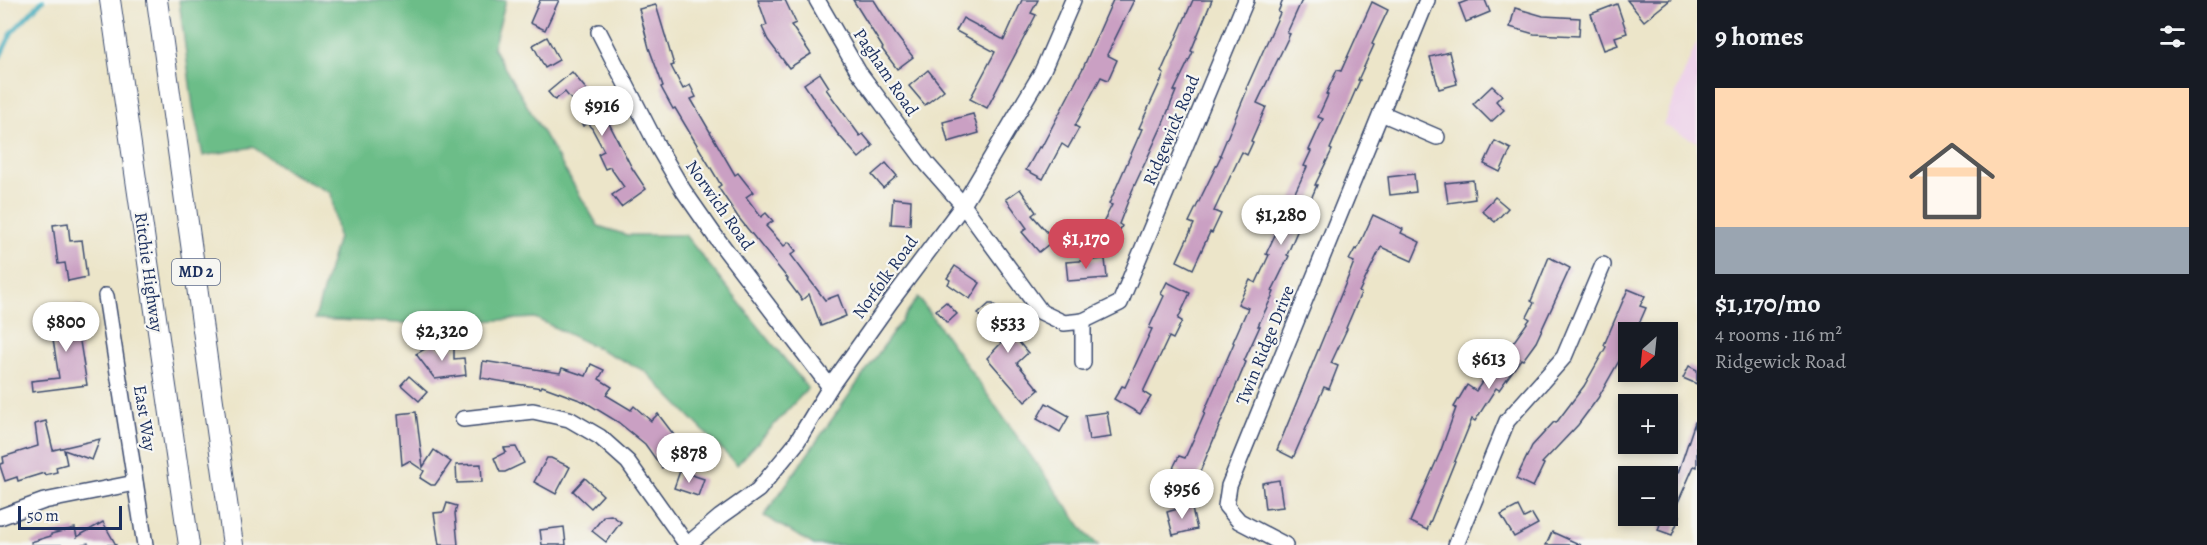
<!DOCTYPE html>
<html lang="en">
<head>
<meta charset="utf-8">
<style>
	:root { --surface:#171b24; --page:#20242c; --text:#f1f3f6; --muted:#9ea1a6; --line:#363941; --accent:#d1495b }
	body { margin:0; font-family:Alegreya,serif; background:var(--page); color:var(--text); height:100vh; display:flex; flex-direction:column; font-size:22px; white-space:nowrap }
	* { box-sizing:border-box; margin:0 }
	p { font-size:20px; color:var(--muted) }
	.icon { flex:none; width:33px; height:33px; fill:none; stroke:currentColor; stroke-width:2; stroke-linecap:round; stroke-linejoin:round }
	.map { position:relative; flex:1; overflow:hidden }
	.panel { display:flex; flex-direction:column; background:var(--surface); width:510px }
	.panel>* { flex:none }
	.needle { width:39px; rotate:207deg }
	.buttons { position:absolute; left:1618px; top:322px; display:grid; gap:12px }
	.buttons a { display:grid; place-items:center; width:60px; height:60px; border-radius:0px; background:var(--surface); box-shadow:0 3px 9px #0003; font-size:30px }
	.scale { position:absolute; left:18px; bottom:15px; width:104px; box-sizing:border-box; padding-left:6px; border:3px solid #1b2f5e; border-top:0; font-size:16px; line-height:21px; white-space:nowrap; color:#1b2f5e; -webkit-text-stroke:4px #f6f6f2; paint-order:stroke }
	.price { position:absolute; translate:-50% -51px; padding:0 14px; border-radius:21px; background:#fff; color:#222; font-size:20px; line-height:39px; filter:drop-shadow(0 2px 3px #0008) }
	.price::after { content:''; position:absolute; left:50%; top:36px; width:18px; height:14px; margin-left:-9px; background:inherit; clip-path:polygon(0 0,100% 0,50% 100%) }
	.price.selected { background:var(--accent); color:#fff }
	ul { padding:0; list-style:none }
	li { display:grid; align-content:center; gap:12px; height:318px; padding:0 18px }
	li+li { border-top:2px solid var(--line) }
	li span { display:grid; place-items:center; height:186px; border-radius:0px; color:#555 }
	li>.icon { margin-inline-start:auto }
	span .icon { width:108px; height:108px; fill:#fffc; stroke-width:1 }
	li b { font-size:26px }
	h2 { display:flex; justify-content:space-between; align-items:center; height:72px; padding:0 18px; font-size:26px }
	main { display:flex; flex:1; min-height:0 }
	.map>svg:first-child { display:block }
	.built { fill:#edd1e9 }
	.forest { fill:#6cbd88; stroke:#447673; stroke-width:1.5 }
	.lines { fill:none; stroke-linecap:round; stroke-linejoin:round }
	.stream { stroke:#3caabb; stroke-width:4.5 }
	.building { fill:#caa0c3 }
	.minor-casing { stroke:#3a4a6e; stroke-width:18 }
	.major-casing { stroke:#3a4a6e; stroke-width:22 }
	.minor { stroke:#fff; stroke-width:15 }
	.major { stroke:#fff; stroke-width:20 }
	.labels { text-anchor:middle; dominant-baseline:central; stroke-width:4.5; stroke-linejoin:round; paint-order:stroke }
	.shield { fill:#f6f6f2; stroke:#5d6b8a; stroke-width:1.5 }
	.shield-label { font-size:16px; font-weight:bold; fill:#1b2f5e }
	.street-label { font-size:18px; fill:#1b2f5e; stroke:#f6f6f2 }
</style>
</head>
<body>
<main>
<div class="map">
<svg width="1697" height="545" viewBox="0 0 1697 545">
	<rect width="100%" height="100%" fill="#f6f6f2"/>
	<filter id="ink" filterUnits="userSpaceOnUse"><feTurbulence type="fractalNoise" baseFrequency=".0167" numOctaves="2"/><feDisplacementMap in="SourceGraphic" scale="12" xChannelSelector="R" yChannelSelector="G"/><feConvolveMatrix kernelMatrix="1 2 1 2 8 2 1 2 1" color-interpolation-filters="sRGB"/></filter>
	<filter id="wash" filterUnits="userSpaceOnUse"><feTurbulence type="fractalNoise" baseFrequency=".008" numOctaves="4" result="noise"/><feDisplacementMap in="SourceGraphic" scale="24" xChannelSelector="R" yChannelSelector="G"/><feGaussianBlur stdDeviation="1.35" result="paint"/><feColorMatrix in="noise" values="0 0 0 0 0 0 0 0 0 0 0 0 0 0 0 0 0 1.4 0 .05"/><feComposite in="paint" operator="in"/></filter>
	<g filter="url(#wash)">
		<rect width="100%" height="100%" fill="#ece5c9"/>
		<path class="built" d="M 1697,41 L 1697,142 L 1663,125 Z"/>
		<g class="forest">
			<path d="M 179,0 L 506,0 L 493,48 L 598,226 L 627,235 L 685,235 L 808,388 L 737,465 L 645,371 L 535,318 L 424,324 L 315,319 L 338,237 L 331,193 L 290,173 L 253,147 L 203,156 L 193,107 Z"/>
			<path d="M 918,297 L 1087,535 L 1098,545 L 814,545 L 764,516 Z"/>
		</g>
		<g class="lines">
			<path class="stream" d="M 0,57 L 12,32 L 43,0"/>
		</g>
		<g id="blocks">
			<g class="building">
				<path d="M 540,0 L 559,0 L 545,30 L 530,23 Z"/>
				<path d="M 758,0 L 785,0 L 796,23 L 791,25 L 811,54 L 789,68 L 768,40 L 762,27 L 767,25 Z"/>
				<path d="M 853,0 L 874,0 L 896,35 L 913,57 L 897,69 L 882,49 L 883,48 Z"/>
				<path d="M 1022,0 L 1038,0 L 1031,13 L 1036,15 L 987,108 L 970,99 L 995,52 L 956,31 L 963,18 L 1004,40 Z"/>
				<path d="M 1113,0 L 1134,0 L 1107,55 L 1117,60 L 1108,80 L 1101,77 L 1075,126 L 1079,128 L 1068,148 L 1062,144 L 1043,179 L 1026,170 L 1039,147 L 1041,148 L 1083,68 Z"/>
				<path d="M 1193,0 L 1212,0 L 1191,51 L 1193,52 L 1174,91 L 1176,91 L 1162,126 L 1132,191 L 1119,224 L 1122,226 L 1110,249 L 1094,241 L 1112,205 L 1109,204 L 1142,129 L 1139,128 L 1164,74 L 1161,72 Z"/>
				<path d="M 1283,0 L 1302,0 L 1287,33 L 1290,34 L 1257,103 L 1266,107 L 1251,141 L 1253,142 L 1247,155 L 1242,152 L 1214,211 L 1221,214 L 1212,233 L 1210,232 L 1193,269 L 1177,261 L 1194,224 L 1189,222 L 1221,156 L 1220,155 L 1247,90 L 1246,89 L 1280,13 L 1278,12 Z"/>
				<path d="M 1469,0 L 1485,0 L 1490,12 L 1466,22 L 1459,4 Z"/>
				<path d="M 1627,0 L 1670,0 L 1644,21 Z"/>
				<path d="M 1372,2 L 1388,10 L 1372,44 L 1374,45 L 1358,80 L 1360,80 L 1330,149 L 1332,150 L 1315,185 L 1317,185 L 1287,255 L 1289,256 L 1272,291 L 1274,292 L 1258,326 L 1260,326 L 1244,361 L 1246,362 L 1192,491 L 1175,483 L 1180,471 L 1173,468 L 1179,456 L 1185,458 L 1205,413 L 1204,412 L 1234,343 L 1233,342 L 1248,308 L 1238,304 L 1250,280 L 1256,283 L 1269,255 L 1266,254 L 1307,167 L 1304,166 L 1311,151 L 1309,150 L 1323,119 L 1318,117 L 1328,95 L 1326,94 L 1337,70 L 1341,71 Z"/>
				<path d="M 1617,4 L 1627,33 L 1615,37 L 1618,45 L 1604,50 L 1591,14 Z"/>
				<path d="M 656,5 L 674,65 L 671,66 L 683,89 L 690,85 L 696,97 L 691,99 L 735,175 L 738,173 L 753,192 L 746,197 L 761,217 L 766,213 L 773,221 L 766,226 L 784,246 L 789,242 L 796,251 L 791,255 L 825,300 L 838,295 L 846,316 L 821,326 L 809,294 L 802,300 L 787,280 L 788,279 L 738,217 L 718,187 L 721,185 L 675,108 L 673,109 L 661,87 L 663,86 L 649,48 L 639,9 Z"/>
				<path d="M 1515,8 L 1543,16 L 1580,18 L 1579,36 L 1534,34 L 1510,27 Z"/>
				<path d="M 547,37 L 559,60 L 545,68 L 533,45 Z"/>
				<path d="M 1449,52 L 1457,84 L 1439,89 L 1430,57 Z"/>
				<path d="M 928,70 L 944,90 L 925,105 L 909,86 Z"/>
				<path d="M 572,72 L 600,106 L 632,168 L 646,189 L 621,207 L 612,195 L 624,187 L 610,167 L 605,169 L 598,154 L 604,151 L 589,123 L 583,126 L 578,116 L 583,114 L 565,92 L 555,100 L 548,92 Z"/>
				<path d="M 820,73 L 829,87 L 826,89 L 860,136 L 863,134 L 873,146 L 859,158 L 837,133 L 804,84 Z"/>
				<path d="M 1492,86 L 1502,95 L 1496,101 L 1504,110 L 1491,122 L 1473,104 Z"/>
				<path d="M 973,114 L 979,133 L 948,142 L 943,122 Z"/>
				<path d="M 1495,141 L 1511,149 L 1500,172 L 1484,164 Z"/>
				<path d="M 886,163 L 897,176 L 883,188 L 872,175 Z"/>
				<path d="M 1414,174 L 1416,192 L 1390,195 L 1388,177 Z"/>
				<path d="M 1473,180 L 1475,199 L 1448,203 L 1445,183 Z"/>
				<path d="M 1020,189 L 1036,212 L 1032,215 L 1054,240 L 1039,252 L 1022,232 L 1027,228 L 1006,199 Z"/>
				<path d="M 1495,197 L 1508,208 L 1495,222 L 1482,211 Z"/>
				<path d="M 893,198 L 911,200 L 910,225 L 891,224 Z"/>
				<path d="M 1373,215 L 1403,229 L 1401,233 L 1420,242 L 1412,261 L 1381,247 L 1359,292 L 1361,293 L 1346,328 L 1347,329 L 1331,363 L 1338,366 L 1329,389 L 1324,387 L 1293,458 L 1277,450 L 1349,275 L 1354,262 L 1349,260 L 1355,249 L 1357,250 Z"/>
				<path d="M 68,223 L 70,241 L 82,240 L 87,277 L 68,281 L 65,263 L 58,264 L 53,225 Z"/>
				<path d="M 1549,257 L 1570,268 L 1536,342 L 1523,360 L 1521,359 L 1499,390 L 1496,388 L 1475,421 L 1472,419 L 1427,530 L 1410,522 L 1441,450 L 1456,408 L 1454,407 L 1467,385 L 1476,391 L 1498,359 L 1500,361 L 1530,319 L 1527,317 L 1534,303 L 1531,301 Z"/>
				<path d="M 1105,259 L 1107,278 L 1068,281 L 1066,262 Z"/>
				<path d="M 955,266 L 980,283 L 970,299 L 948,284 L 950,280 L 947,278 Z"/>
				<path d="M 1167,282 L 1190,293 L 1178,319 L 1182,321 L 1173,339 L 1169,337 L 1143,392 L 1151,397 L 1140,414 L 1114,399 L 1122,386 L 1125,387 L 1152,329 L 1149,328 L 1164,296 L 1161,294 Z"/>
				<path d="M 1628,289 L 1645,296 L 1640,306 L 1646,308 L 1635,333 L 1629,333 L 1629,346 L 1625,355 L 1623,354 L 1598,398 L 1578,425 L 1542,463 L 1544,464 L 1533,487 L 1516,479 L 1532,446 L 1554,422 L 1556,423 L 1584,386 L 1606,347 L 1604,345 Z"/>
				<path d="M 946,302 L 957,314 L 947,323 L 936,310 Z"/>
				<path d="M 989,304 L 993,304 L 1006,318 L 1002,322 L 1028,353 L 1017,363 L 1039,390 L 1025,402 L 987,358 L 1003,341 L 978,314 Z"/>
				<path d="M 78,305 L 81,329 L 78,329 L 87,385 L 32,392 L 31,381 L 59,378 L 53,339 L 59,338 L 55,309 Z"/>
				<path d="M 435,343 L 439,349 L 454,348 L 454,359 L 464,358 L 466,375 L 435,379 L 416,354 Z"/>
				<path d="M 483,361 L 560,373 L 562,368 L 586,376 L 591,364 L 604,370 L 599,379 L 612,387 L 606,395 L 631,410 L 634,406 L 651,421 L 658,414 L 677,439 L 680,437 L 688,448 L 662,468 L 645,444 L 618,422 L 585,402 L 542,386 L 541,388 L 481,378 Z"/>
				<path d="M 1689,366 L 1697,370 L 1697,384 L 1683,378 Z"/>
				<path d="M 409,376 L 427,392 L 419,401 L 401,385 Z"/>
				<path d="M 1046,403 L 1069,416 L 1060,432 L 1037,419 Z"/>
				<path d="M 416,412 L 423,467 L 434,450 L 451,462 L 435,485 L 431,485 L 420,478 L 424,471 L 409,461 L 402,465 L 398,414 Z"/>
				<path d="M 1107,412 L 1111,437 L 1089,440 L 1085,415 Z"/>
				<path d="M 46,421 L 53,450 L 100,439 L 92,460 L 64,450 L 67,464 L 56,467 L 57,472 L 45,475 L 44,473 L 18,481 L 17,477 L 5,481 L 0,466 L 0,464 L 4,463 L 3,457 L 38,446 L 35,424 Z"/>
				<path d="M 1695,422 L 1697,422 L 1697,467 L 1694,466 L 1672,516 L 1680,516 L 1672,535 L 1658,530 L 1660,524 L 1641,516 L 1668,516 L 1668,469 L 1678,473 Z"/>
				<path d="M 516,447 L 524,463 L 505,472 L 500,472 L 494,458 L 506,452 L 504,448 Z"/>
				<path d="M 547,458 L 551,458 L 570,467 L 556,494 L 534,482 Z"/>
				<path d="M 481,464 L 482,482 L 457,483 L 456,465 Z"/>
				<path d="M 680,471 L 704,479 L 698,496 L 674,488 Z"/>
				<path d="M 585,478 L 603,495 L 591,508 L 573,491 Z"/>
				<path d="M 1279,480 L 1283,507 L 1265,509 L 1262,483 Z"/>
				<path d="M 447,503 L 457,506 L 455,513 L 458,545 L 439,545 L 434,513 L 444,512 Z"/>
				<path d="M 1191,505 L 1197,529 L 1173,535 L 1167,512 Z"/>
				<path d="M 1518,506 L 1524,518 L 1532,514 L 1538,524 L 1514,537 L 1501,515 Z"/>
				<path d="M 611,515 L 621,522 L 606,542 L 592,531 L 604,516 Z"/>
				<path d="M 103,522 L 116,545 L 90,545 L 88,543 L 79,545 L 32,545 L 31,542 L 51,536 L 51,534 L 75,528 L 77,537 Z"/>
				<path d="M 564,527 L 566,545 L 542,545 L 540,530 Z"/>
				<path d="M 1552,532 L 1581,545 L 1546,545 Z"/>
			</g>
		</g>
	</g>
	<g filter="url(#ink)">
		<use href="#blocks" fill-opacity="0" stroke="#3a4a6e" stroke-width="1.5"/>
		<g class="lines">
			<defs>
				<g id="minor">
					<path d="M 817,0 L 858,71 L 884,106 L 927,164 L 963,205 L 1041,312 L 1064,323 L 1083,321 L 1083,363"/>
					<path d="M 599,32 L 659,149 L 683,190 L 715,236 L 830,387"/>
					<path d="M 1381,113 L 1437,137"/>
					<path d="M 106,296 L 145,545"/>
					<path d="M 1083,321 L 1120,303 L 1246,0"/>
					<path d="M 463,419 L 533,411 L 569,419 L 600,437 L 628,462 L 687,545"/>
					<path d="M 0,517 L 44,501 L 135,483"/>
					<path d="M 687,545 L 720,517 L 758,490 L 795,445 L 830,387 L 891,301 L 963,205 L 1042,72 L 1073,0"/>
					<path d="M 1285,545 L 1239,521 L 1226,506 L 1229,486 L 1427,0"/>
					<path d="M 1456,545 L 1507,421 L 1564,357 L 1603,265"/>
				</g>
				<g id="major">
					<path d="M 110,0 L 189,545"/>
					<path d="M 157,0 L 233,545"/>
				</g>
			</defs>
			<use href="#minor" class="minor-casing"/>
			<use href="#major" class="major-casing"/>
			<use href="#minor" class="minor"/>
			<use href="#major" class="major"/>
		</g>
	</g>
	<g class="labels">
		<rect class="shield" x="172" y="259" width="48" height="26" rx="4.5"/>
		<g class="shield-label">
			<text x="196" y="272">MD 2</text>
		</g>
		<g class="street-label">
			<text transform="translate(886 72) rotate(56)">Pagham Road</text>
			<text transform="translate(1171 130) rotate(-67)">Ridgewick Road</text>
			<text transform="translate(720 205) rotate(55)">Norwich Road</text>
			<text transform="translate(149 272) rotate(82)">Ritchie Highway</text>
			<text transform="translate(885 277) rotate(-54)">Norfolk Road</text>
			<text transform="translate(1265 345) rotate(-68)">Twin Ridge Drive</text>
			<text transform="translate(145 418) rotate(81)">East Way</text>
		</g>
	</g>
</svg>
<div class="buttons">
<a><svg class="needle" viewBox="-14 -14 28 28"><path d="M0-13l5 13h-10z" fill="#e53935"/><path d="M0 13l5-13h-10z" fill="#9ea1a6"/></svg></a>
<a>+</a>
<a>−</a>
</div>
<div class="scale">50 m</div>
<b class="price" style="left:602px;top:137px">$916</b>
<b class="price" style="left:1281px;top:246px">$1,280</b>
<b class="price selected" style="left:1086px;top:270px">$1,170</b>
<b class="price" style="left:66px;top:353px">$800</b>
<b class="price" style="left:1008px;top:354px">$533</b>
<b class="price" style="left:442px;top:362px">$2,320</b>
<b class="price" style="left:1489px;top:390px">$613</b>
<b class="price" style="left:689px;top:484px">$878</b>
<b class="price" style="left:1182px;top:520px">$956</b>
</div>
<section class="panel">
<h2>9 homes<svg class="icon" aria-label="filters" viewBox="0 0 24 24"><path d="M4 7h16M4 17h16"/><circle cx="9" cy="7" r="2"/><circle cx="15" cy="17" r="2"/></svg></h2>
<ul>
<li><span style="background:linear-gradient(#ffd9b3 75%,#9aa5b1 0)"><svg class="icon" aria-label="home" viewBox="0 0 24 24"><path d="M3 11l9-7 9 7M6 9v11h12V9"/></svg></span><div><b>$1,170/mo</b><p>4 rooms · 116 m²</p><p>Ridgewick Road</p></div></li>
</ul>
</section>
</main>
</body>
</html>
